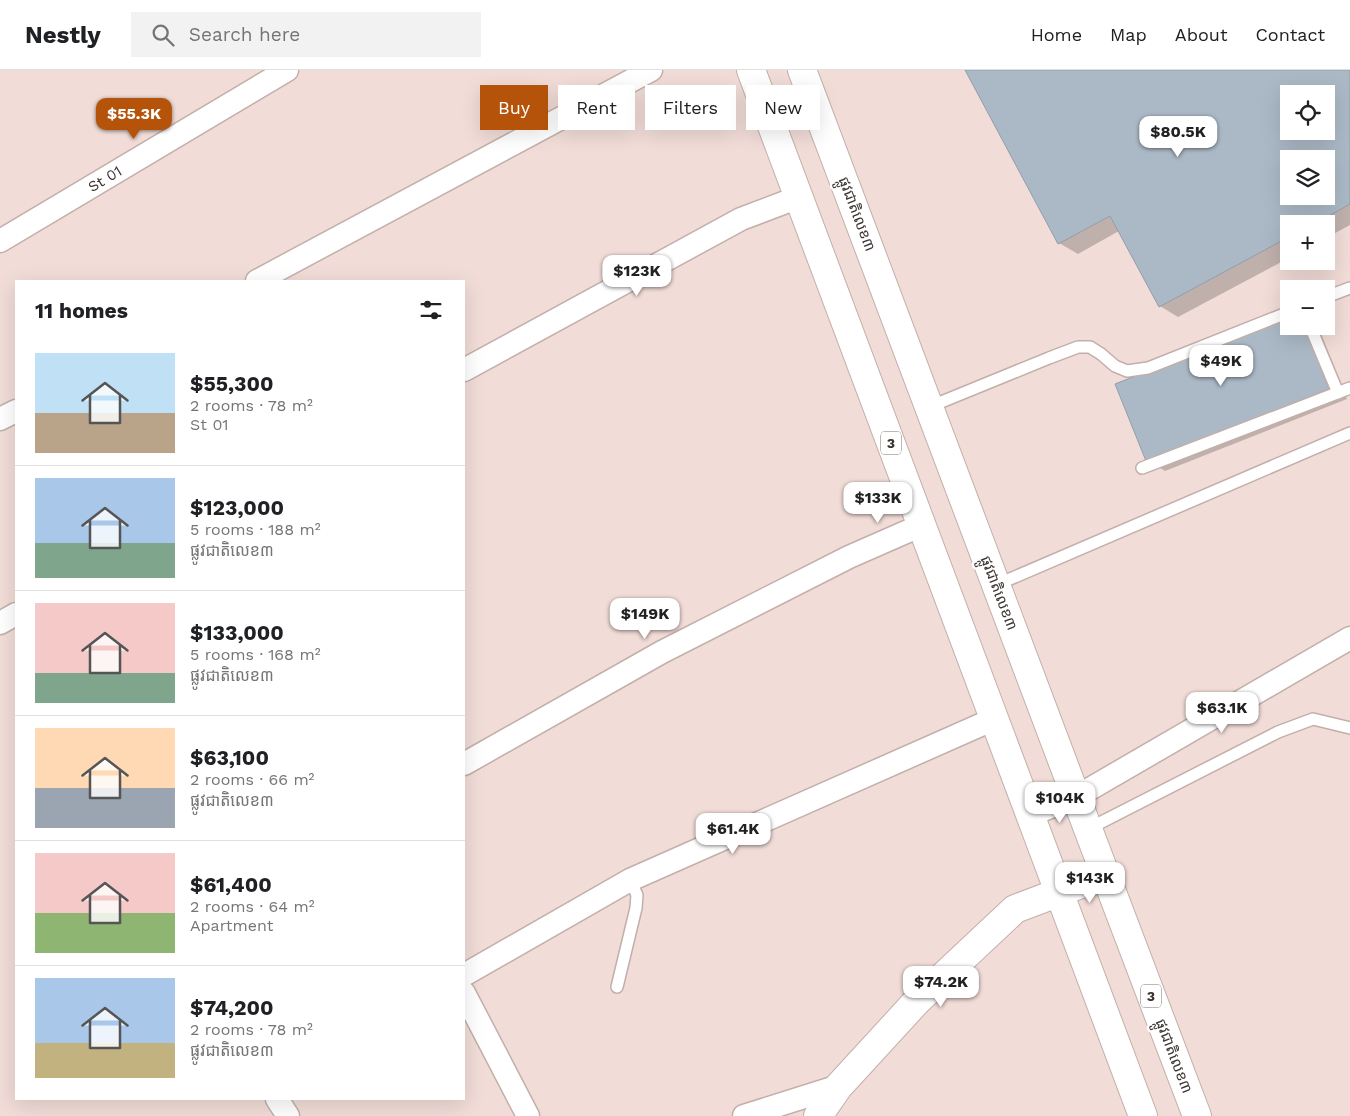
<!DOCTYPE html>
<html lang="en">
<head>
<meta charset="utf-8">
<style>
	:root { --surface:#fff; --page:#f2f2f2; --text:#202124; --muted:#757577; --line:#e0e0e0; --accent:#b45309 }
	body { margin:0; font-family:"Work Sans","Noto Sans Khmer",sans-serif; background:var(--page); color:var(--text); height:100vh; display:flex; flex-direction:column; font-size:19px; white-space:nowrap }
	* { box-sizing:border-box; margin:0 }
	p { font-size:16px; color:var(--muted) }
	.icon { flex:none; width:28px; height:28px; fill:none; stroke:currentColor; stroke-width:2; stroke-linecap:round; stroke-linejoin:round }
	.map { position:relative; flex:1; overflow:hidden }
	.sheet { position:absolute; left:15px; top:210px; width:450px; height:820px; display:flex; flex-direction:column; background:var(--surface); border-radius:0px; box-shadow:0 5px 20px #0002 }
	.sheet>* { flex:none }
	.top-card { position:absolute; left:480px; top:15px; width:475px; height:45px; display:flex; gap:10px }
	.tools { position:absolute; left:1280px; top:15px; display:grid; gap:10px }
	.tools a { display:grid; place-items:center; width:55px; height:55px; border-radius:0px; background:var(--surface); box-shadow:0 5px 20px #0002; font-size:25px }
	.price { position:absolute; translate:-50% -42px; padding:0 11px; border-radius:10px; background:#fff; color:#222; font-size:16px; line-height:32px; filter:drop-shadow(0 1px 2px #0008) }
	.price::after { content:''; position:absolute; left:50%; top:30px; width:15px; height:11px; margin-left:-8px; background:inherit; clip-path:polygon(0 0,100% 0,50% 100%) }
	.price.on { background:var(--accent); color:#fff }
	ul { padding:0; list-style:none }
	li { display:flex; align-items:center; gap:15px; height:125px; padding:0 20px }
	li+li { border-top:1px solid var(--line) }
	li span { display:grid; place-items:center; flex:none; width:140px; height:100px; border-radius:0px; color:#555 }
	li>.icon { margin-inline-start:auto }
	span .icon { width:60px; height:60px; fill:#fffc; stroke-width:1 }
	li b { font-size:21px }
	h2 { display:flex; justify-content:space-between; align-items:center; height:60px; padding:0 20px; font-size:21px }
	.chip { padding:0 18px; border-radius:0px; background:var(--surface); box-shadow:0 5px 20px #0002; font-size:18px; line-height:45px }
	.chip.on { background:var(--accent); color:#fff }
	header { display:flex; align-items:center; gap:30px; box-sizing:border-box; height:70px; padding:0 25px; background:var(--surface); border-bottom:1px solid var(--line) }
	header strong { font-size:24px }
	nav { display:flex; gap:28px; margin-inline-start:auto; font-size:18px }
	.search { width:350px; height:45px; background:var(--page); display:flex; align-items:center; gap:12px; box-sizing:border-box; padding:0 18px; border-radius:0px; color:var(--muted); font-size:19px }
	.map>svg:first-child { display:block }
	.shadow { fill:#0003; fill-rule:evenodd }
	.building { fill:#abb9c6; stroke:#919eab; fill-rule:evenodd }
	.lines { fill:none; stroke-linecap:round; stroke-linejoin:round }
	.service-casing { stroke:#c3afaa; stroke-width:14 }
	.minor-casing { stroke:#c3afaa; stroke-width:25 }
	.tertiary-casing { stroke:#c3afaa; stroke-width:30 }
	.trunk-casing { stroke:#c3afaa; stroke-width:30 }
	.service { stroke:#fff; stroke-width:11 }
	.minor { stroke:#fff; stroke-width:22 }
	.tertiary { stroke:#fff; stroke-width:28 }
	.trunk { stroke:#fff; stroke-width:28 }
	.labels { text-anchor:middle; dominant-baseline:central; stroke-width:5; stroke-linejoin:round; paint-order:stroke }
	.shield { fill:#fff; stroke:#777270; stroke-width:1 }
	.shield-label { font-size:14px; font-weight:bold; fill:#3d3533 }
	.street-label { font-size:15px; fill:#3d3533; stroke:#fff }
</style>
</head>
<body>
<header>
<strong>Nestly</strong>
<div class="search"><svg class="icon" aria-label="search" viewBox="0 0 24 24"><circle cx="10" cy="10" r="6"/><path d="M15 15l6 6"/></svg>Search here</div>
<nav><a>Home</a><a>Map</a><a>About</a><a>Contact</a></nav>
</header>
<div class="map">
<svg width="1350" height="1046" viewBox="0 0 1350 1046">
	<rect width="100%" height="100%" fill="#f1dcd7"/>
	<g class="shadow">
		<path d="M 966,0 L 1350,0 L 1350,155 L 1326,168 L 1326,154 L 1289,154 L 1289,188 L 1178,247 L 1160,236 L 1119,161 L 1078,184 L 1059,173 ZM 1289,24 L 1326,24 L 1326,61 L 1289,61 ZM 1289,89 L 1326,89 L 1326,126 L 1289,126 Z"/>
		<path d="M 1289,256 L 1318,256 L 1347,329 L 1165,401 L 1147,390 Z"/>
	</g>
	<g class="building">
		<path d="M 965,0 L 1350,0 L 1350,134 L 1314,154 L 1289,154 L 1289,167 L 1159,237 L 1110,146 L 1058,174 ZM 1289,24 L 1326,24 L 1326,61 L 1289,61 ZM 1289,89 L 1326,89 L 1326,126 L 1289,126 Z"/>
		<path d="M 1289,245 L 1289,256 L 1304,256 L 1329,319 L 1146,391 L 1115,314 Z"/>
	</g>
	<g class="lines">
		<defs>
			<g id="service">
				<path d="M 1326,227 L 1350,218"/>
				<path d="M 1310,256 L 1338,323"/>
				<path d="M 929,337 L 1049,288 L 1078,277 L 1090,277 L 1101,284 L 1115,296 L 1127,301 L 1148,298 L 1289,242"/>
				<path d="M 1142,398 L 1350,318"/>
				<path d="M 996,515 L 1350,363"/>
				<path d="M 1088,759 L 1278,662 L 1313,649 L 1350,658"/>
				<path d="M 617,917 L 636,838 L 637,825 L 630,810"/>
			</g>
			<g id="minor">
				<path d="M 0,171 L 287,0"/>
				<path d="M 257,211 L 651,0"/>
				<path d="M 464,300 L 741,149 L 799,127"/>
				<path d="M 0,349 L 16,341"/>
				<path d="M 0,553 L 16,544"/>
				<path d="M 464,694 L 662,582 L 849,487 L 922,455"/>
				<path d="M 1030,745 L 1076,727 L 1350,568"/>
				<path d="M 464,905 L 630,810 L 994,649"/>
				<path d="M 464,923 L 528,1046"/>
				<path d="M 277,1029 L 288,1046"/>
				<path d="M 744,1046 L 839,1016"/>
			</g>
			<path id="tertiary" d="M 818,1046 L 839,1016 L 917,931 L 1015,839 L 1105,805"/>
			<g id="trunk">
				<path d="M 751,0 L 1143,1046"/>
				<path d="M 802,0 L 1088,759 L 1197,1046"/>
			</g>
		</defs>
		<use href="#service" class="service-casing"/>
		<use href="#minor" class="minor-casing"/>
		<use href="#tertiary" class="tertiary-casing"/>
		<use href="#trunk" class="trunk-casing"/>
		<use href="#service" class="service"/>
		<use href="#minor" class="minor"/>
		<use href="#tertiary" class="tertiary"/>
		<use href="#trunk" class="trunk"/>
	</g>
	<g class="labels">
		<g class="shield">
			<rect x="881" y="361.5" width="20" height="23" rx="4"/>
			<rect x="1141" y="914.5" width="20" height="23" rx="4"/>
		</g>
		<g class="shield-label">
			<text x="891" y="373">3</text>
			<text x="1151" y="926">3</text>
		</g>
		<g class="street-label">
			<text transform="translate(105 109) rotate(-31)">St 01</text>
			<text transform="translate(857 144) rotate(69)">ផ្លូវជាតិលេខ៣</text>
			<text transform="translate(999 523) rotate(69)">ផ្លូវជាតិលេខ៣</text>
			<text transform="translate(1174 986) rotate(69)">ផ្លូវជាតិលេខ៣</text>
		</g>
	</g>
</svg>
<div class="tools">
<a><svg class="icon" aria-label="locate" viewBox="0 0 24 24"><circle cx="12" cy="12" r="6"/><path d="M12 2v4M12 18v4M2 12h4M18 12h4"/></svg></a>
<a><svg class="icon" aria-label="layers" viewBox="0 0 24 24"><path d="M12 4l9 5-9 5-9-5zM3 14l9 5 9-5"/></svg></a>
<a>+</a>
<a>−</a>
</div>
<b class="price on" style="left:134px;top:70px">$55.3K</b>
<b class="price" style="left:1178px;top:88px">$80.5K</b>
<b class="price" style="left:637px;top:227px">$123K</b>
<b class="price" style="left:1221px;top:317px">$49K</b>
<b class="price" style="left:878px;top:454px">$133K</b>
<b class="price" style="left:645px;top:570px">$149K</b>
<b class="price" style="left:1222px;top:664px">$63.1K</b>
<b class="price" style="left:1060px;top:754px">$104K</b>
<b class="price" style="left:733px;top:785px">$61.4K</b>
<b class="price" style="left:1090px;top:834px">$143K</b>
<b class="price" style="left:941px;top:938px">$74.2K</b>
<div class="top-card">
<a class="chip on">Buy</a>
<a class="chip">Rent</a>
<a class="chip">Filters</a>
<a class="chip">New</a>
</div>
<section class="sheet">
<h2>11 homes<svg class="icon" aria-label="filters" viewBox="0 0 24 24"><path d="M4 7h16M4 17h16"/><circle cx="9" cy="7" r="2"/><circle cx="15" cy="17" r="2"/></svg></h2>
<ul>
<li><span style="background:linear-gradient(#bfe0f5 60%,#b9a48a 0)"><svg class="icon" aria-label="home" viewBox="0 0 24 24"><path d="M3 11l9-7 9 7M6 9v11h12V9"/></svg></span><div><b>$55,300</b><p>2 rooms · 78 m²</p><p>St 01</p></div></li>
<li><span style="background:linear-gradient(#a9c7e8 65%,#7fa58c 0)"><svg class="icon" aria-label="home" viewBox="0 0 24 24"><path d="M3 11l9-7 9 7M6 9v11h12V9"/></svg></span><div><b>$123,000</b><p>5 rooms · 188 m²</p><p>ផ្លូវជាតិលេខ៣</p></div></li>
<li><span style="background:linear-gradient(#f6c9c9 70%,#7fa58c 0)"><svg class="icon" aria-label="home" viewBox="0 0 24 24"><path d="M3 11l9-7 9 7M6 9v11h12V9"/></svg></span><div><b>$133,000</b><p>5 rooms · 168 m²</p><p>ផ្លូវជាតិលេខ៣</p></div></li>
<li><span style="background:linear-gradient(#ffd9b3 60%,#9aa5b1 0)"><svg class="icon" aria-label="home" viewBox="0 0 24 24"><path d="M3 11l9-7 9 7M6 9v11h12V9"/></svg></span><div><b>$63,100</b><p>2 rooms · 66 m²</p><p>ផ្លូវជាតិលេខ៣</p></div></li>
<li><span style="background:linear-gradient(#f6c9c9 60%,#8fb573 0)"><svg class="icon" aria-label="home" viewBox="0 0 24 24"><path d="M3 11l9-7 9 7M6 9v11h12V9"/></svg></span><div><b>$61,400</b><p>2 rooms · 64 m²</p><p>Apartment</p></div></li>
<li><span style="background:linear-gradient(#a9c7e8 65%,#c2b280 0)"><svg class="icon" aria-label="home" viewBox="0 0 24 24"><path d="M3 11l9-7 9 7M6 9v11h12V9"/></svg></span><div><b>$74,200</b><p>2 rooms · 78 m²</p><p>ផ្លូវជាតិលេខ៣</p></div></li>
</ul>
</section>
</div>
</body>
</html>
